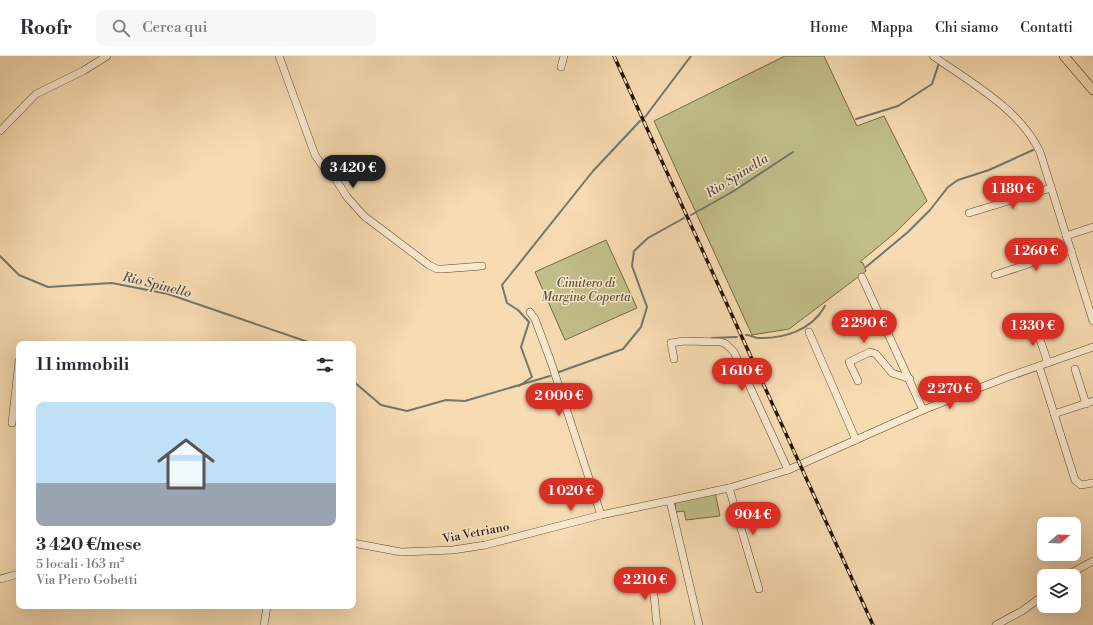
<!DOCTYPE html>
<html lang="it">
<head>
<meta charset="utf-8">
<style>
	:root { --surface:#fff; --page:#f7f7f7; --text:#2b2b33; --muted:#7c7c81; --line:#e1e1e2; --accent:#d93025 }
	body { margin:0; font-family:"Libre Bodoni",serif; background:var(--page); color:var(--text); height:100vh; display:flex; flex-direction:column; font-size:15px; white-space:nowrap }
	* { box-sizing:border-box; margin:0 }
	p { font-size:13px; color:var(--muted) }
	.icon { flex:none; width:22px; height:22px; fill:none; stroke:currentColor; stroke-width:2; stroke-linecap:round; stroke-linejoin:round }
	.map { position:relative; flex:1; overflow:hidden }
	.panel { position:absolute; left:16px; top:285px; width:340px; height:268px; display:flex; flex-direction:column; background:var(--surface); border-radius:8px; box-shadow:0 4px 16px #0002 }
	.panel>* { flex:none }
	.needle { width:26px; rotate:71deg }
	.controls { position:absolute; left:1037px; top:461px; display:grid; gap:8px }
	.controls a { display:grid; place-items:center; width:44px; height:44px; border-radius:8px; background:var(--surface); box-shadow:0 4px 16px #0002; font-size:20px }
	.price { position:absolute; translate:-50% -34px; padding:0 9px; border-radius:14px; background:var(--accent); color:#fff; font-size:13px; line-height:26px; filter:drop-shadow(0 1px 2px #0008) }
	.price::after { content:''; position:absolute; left:50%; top:24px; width:12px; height:9px; margin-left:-6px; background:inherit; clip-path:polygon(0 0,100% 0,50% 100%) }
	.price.selected { background:#222; color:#fff }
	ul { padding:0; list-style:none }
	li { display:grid; align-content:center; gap:8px; height:212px; padding:0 20px }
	li span { display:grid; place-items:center; height:124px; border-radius:8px; color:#555 }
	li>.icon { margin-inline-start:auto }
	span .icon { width:72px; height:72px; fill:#fffc; stroke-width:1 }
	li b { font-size:17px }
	h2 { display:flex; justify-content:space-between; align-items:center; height:48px; padding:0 20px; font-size:17px }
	header { display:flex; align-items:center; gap:24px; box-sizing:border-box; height:56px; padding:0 20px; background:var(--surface); border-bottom:1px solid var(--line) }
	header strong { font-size:19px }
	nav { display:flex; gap:22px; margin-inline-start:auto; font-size:14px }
	.search { width:280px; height:36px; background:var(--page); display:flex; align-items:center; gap:10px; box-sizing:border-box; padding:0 14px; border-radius:8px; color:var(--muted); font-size:15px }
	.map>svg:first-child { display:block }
	.green { fill:#c1be89; stroke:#746a44 }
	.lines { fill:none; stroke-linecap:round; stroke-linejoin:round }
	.stream { stroke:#70776e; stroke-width:2 }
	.minor-casing { stroke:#5a472c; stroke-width:8 }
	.major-casing { stroke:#261600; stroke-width:10 }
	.minor { stroke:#fae8cd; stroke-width:7 }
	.major { stroke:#f7dbb2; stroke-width:9 }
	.rail-casing { stroke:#261600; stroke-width:3.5 }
	.rail { stroke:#fae8cd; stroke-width:2; stroke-dasharray:6; stroke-linecap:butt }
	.labels { text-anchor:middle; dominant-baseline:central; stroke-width:3; stroke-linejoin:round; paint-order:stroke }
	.park-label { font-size:12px; font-style:italic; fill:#5c5130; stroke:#fae8cd }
	.street-label { font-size:12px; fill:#261600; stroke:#fae8cd }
	.water-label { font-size:13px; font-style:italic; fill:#514f40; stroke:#fae8cd }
</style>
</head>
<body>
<header>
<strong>Roofr</strong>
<div class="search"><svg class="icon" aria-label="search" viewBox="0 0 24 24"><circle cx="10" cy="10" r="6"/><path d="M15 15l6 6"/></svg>Cerca qui</div>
<nav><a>Home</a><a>Mappa</a><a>Chi siamo</a><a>Contatti</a></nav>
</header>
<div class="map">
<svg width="1093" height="569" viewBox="0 0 1093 569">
	<rect width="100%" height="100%" fill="#f7dbb2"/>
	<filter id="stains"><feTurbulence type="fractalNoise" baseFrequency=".005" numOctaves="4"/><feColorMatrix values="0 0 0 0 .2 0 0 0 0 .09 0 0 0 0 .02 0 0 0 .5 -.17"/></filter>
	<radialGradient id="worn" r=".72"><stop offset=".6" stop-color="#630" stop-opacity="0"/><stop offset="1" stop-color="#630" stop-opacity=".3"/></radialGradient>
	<g class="green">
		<path d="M 785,0 L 824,0 L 857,70 L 884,60 L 927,145 L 896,176 L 860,206 L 863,207 L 866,215 L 789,273 L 752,279 L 654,65 Z"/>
		<path d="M 606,184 L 637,252 L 565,284 L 535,216 Z"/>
		<path d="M 715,436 L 720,460 L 686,464 L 684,455 L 676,456 L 675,448 L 678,445 Z"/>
	</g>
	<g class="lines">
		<g class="stream">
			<path d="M 645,61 L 691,0"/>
			<path d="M 856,63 L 898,50 L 932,28 L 939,7"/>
			<path d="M 691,159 L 732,136 L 793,96"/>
			<path d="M 0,200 L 19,219 L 48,231 L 112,227 L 168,238 L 314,288"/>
			<path d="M 866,211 L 908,176 L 930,154 L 948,131 L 958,124 L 989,114 L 1033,94"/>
			<path d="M 746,279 C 750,279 753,281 758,282 C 784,283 812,274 825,250"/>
			<path d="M 712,282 L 737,281"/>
			<path d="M 559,316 L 623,293 L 641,271 L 647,251 L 632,210 L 634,195 L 648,182 L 684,162"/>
			<path d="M 353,325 L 381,349 L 407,355 L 446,344 L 465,345 L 550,320"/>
			<path d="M 519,330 L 532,321 L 521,291 L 529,266 L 518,254 L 507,247 L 502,229 L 593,115 L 640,65"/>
		</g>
		<defs>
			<g id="minor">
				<path d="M 279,0 L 315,99 L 322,109 L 331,116 L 347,141 L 364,160 L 429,209 L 437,213 L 443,213 L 482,210"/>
				<path d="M 933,0 C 970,26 1020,53 1040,96 L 1093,265"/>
				<path d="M 561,11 L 564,0"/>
				<path d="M 0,75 L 36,38 L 83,15 L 107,0"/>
				<path d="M 969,157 L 1051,132"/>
				<path d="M 1066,180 L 1093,171"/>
				<path d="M 995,219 L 1071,194"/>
				<path d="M 862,221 L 923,354"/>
				<path d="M 530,256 L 535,263 L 551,306 L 601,459"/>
				<path d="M 1035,269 L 1048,307"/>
				<path d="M 809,276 L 856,384"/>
				<path d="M 674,303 L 671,287 L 684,285 L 721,286 L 726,288 L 734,296 L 788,414"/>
				<path d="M 1039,310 L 1075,424 L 1081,429 L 1093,427"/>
				<path d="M 1075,313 L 1086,348"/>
				<path d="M 858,325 L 849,306 L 870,296 L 876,298 L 892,317 L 910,323"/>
				<path d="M 1054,358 L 1093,345"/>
				<path d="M 12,367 L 19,305"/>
				<path d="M 729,432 L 759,533"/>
				<path d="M 670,445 L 699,569"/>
				<path d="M 353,487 L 401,496 L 453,494 L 485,489 L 601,459 L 729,432 L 788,414 L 923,354 L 1010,320 L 1093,291"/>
				<path d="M 652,520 L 657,569"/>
				<path d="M 1066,520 L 1093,505"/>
				<path d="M 0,523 L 19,518"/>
				<path d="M 264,569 L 267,550"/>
				<path d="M 996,569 L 1022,555 L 1044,539"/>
			</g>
			<path id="major" d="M 1064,0 L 1093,34"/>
		</defs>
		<use href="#minor" class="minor-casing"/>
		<use href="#major" class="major-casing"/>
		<use href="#minor" class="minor"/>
		<use href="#major" class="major"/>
		<defs>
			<path id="rail" d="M 614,0 L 873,569"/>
		</defs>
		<use href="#rail" class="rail-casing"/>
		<use href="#rail" class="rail"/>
	</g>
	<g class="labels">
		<g class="park-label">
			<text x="586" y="227">Cimitero di<tspan x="586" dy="14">Margine Coperta</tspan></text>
		</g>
		<g class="street-label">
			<text transform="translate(476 477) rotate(-11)">Via Vetriano</text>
		</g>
		<g class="water-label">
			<text transform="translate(737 120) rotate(-32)">Rio Spinella</text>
			<text transform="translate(157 229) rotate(14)">Rio Spinello</text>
		</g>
	</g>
	<rect width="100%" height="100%" filter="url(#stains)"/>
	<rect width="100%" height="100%" fill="url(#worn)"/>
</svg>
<div class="controls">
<a><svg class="needle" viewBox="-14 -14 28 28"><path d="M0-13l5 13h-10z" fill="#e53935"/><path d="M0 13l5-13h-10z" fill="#7c7c81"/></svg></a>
<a><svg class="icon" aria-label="layers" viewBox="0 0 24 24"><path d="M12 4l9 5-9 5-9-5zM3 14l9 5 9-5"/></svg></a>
</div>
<b class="price selected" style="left:353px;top:133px">3 420 €</b>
<b class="price" style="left:1013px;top:154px">1 180 €</b>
<b class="price" style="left:1036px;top:216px">1 260 €</b>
<b class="price" style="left:864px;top:288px">2 290 €</b>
<b class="price" style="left:1033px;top:291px">1 330 €</b>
<b class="price" style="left:742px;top:336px">1 610 €</b>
<b class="price" style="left:950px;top:354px">2 270 €</b>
<b class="price" style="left:559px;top:361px">2 000 €</b>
<b class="price" style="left:571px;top:456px">1 020 €</b>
<b class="price" style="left:753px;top:480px">904 €</b>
<b class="price" style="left:645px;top:545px">2 210 €</b>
<section class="panel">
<h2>11 immobili<svg class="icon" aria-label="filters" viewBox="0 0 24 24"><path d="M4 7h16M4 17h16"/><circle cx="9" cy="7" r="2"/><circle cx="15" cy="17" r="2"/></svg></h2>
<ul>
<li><span style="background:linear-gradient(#bfe0f5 65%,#9aa5b1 0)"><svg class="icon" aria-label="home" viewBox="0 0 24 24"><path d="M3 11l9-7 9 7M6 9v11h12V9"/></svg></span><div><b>3 420 €/mese</b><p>5 locali · 163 m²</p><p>Via Piero Gobetti</p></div></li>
</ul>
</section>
</div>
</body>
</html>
